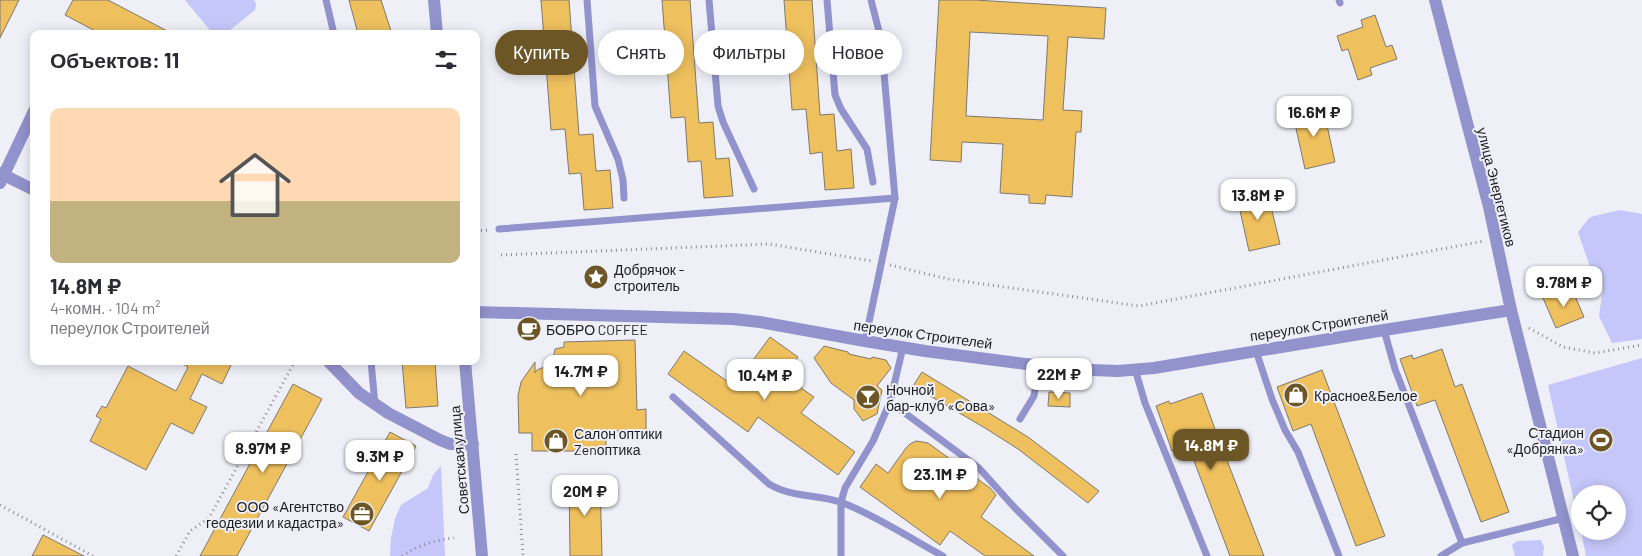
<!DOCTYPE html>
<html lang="ru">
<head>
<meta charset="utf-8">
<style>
	:root { --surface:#fff; --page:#f2f2f3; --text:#2b2b33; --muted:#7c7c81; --line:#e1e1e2; --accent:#6c5626 }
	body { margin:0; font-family:Barlow,sans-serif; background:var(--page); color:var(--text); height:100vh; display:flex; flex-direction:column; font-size:19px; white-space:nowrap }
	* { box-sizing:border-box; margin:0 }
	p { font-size:16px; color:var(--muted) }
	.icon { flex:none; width:28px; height:28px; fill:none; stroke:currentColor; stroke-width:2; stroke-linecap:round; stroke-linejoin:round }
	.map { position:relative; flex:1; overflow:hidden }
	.drawer { position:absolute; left:30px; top:30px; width:450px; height:335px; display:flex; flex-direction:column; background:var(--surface); border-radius:10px; box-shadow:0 2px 12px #0003 }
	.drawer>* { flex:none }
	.top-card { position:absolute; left:495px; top:30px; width:475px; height:45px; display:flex; gap:10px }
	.controls { position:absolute; left:1571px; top:485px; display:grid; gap:10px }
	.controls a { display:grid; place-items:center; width:55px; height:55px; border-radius:50%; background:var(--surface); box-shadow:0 2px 12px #0003; font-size:25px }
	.price { position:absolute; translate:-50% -42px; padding:0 11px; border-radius:10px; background:#fff; color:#222; font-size:16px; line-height:32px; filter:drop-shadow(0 1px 2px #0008) }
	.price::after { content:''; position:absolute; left:50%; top:30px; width:15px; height:11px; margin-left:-8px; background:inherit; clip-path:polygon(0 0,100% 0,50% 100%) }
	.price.active { background:var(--accent); color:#fff }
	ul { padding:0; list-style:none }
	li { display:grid; align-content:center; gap:10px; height:265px; padding:0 20px }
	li+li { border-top:1px solid var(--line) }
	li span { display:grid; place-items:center; height:155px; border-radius:10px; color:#555 }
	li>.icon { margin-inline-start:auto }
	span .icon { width:90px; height:90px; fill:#fffc; stroke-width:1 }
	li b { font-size:21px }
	h2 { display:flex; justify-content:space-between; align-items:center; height:60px; padding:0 20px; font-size:21px }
	.pill { padding:0 18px; border-radius:22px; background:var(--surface); box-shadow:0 2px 12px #0003; font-size:18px; line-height:45px }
	.pill.active { background:var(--accent); color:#fff }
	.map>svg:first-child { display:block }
	.green { fill:#c5c6f9 }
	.building { fill:#eec05e; stroke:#7d7973; fill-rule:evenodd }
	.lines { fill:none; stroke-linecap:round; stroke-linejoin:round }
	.path { stroke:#8c8d92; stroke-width:3; stroke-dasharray:1 4; stroke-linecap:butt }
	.lane { stroke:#9292cc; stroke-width:7 }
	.street { stroke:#9292cc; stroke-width:12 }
	.labels { text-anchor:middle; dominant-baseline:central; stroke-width:4; stroke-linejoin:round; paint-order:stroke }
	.street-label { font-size:14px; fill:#1d1d20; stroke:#eeeff7 }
	.poi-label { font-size:14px; fill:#1d1d20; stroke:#eeeff7; text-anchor:start }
</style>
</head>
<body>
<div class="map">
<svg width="1642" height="556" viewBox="0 0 1642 556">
	<rect width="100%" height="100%" fill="#eeeff7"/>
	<g class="green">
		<path d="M 185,0 L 254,0 L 256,4 L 255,10 L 225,34 L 213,34 Z"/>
		<path d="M 1620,210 L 1642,214 L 1642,339 L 1612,343 L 1599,316 L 1603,289 L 1590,267 L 1578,232 L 1590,217 Z"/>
		<path d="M 1642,358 L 1642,556 L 1586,556 L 1581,531 L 1618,531 L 1618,494 L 1580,494 L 1580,528 L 1548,385 Z"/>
		<path d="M 441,466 L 445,556 L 390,556 L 391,538 L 395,519 L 401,505 L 428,488 L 433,475 Z"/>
		<path d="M 1541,540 L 1544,547 L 1543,556 L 1515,556 L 1512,545 L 1517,541 Z"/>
	</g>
	<g class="building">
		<path d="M 0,0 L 19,0 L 0,38 Z"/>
		<path d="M 73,0 L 108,0 L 173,34 L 101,34 L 65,15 Z"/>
		<path d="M 349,0 L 381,0 L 392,34 L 358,34 Z"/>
		<path d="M 541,0 L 569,0 L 579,135 L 593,134 L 596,171 L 610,170 L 613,208 L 584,210 L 581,173 L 569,174 L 565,129 L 551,130 Z"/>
		<path d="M 662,0 L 690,0 L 699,123 L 713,122 L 716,159 L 729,158 L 733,196 L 704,198 L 701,161 L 688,162 L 685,117 L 671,118 Z"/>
		<path d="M 784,0 L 812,0 L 820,115 L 834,114 L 837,151 L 851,149 L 854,188 L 825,190 L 822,152 L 810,154 L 806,109 L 792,110 Z"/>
		<path d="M 939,0 L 975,0 L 1106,8 L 1104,39 L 1068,37 L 1063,110 L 1082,111 L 1081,132 L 1076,132 L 1072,197 L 1046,195 L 1045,204 L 1029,203 L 1029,195 L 1000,193 L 1003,144 L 962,142 L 961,162 L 930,160 ZM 970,32 L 1048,36 L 1043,120 L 966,116 Z"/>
		<path d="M 1375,15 L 1386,47 L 1392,45 L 1397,59 L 1370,68 L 1372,75 L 1358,80 L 1348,49 L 1342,51 L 1337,36 L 1363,27 L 1361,20 Z"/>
		<path d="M 1323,107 L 1335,162 L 1305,169 L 1293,115 Z"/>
		<path d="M 1267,190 L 1280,244 L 1249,251 L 1237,197 Z"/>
		<path d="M 1571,287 L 1584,317 L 1556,328 L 1543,298 Z"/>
		<path d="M 770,337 L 798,357 L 784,376 L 814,397 L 801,413 L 855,452 L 838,475 L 758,417 L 748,432 L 668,374 L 684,351 L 734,386 Z"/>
		<path d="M 635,340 L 637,410 L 646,409 L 646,431 L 606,431 L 606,451 L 532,451 L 532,433 L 519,433 L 518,396 L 521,382 L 535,362 L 535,373 L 537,370 L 552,364 L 555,349 L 564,347 L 564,342 Z"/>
		<path d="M 824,346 L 848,352 L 849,354 L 871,359 L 872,357 L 886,360 L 891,368 L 877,386 L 882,390 L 877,414 L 863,421 L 854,409 L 854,400 L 831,383 L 814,358 Z"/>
		<path d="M 1442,349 L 1455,387 L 1462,384 L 1509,512 L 1481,522 L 1435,400 L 1417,406 L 1400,359 L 1412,355 L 1413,359 Z"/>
		<path d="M 177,361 L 233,361 L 222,384 L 202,374 L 190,399 L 207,407 L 193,434 L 171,423 L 146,470 L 90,441 L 101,419 L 96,416 L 102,406 L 106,408 L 128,366 L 176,391 L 188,367 Z"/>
		<path d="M 402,361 L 435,361 L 438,406 L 406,408 Z"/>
		<path d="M 1322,370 L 1385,536 L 1356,546 L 1311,424 L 1293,431 L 1277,387 Z"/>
		<path d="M 922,372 L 1028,437 L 1099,491 L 1088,503 L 1018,449 L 985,428 L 913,386 Z"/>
		<path d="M 293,384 L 322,399 L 237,556 L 200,556 Z"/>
		<path d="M 1049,392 L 1070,393 L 1070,407 L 1048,406 Z"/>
		<path d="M 1202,393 L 1216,432 L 1264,556 L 1230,556 L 1188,445 L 1172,451 L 1156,406 L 1169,401 L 1170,404 Z"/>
		<path d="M 390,432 L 416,446 L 369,531 L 343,517 Z"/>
		<path d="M 916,441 L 928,443 L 990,488 L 996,495 L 981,517 L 1034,556 L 985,556 L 950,531 L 940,545 L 860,487 L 876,464 L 888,473 L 906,448 L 910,444 Z"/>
		<path d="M 569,477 L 600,477 L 602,556 L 570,556 Z"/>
		<path d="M 43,535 L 84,556 L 32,556 Z"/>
	</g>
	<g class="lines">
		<g class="path">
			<path d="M 476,231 L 491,230"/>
			<path d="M 501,255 L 769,244 L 872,261"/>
			<path d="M 890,265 L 948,279 L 1139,306 L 1484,241"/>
			<path d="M 1529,328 L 1563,347 L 1595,353 L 1642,345"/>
			<path d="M 516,454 L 523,556"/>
			<path d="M 0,505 L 93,556"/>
			<path d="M 176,556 L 190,531 L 209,518 L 295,361"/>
			<path d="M 402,556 C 418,545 435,540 454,538"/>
		</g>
		<g class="lane">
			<path d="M 326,0 L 334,34"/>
			<path d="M 587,0 L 595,106 L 618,159 L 623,180 L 624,198"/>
			<path d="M 709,0 L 718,106 L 723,122 L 754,189"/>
			<path d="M 827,0 L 835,95 L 841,109 L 867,149 L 873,182"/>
			<path d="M 1339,0 L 1340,3"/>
			<path d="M 499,229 L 895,198"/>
			<path d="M 1384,330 L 1395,369 L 1462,543"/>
			<path d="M 865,341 L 895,198 L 881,39 L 871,0"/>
			<path d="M 903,347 L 890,402 L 979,468 L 1014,507 L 1063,556"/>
			<path d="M 1256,351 L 1272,399 L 1285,430 L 1298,452 L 1339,556"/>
			<path d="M 371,361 L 375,405"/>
			<path d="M 1135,369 L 1145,403 L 1207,556"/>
			<path d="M 673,397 L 769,484 C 792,498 819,494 843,503 C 877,516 911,539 943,556"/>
			<path d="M 1020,419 L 1034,396 L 1039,365"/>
			<path d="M 841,556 L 841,502 L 845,488 L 873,441 L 890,402"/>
			<path d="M 1441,556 L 1462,543 L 1564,518"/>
		</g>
		<g class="street">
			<path d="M 434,0 L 437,34"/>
			<path d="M 1435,0 L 1489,207 L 1511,310 L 1573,556"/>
			<path d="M 0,173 L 34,190"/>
			<path d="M 0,183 L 34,111"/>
			<path d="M 476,312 L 733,319 L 760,322 L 865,341 L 925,351 L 1065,369 L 1118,371 L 1154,368 L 1384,330 L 1511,310"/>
			<path d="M 328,361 L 359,393 L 388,413 L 440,440 L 450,444 L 473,444"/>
			<path d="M 465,361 L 482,556"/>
		</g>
	</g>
	<defs>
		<symbol id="sight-disc" viewBox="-11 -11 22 22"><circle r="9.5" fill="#6c5626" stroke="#eeeff7"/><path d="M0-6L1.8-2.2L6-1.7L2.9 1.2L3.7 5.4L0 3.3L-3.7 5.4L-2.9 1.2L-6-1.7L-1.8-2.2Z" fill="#fff"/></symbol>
		<symbol id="cafe-disc" viewBox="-11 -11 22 22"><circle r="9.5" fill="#6c5626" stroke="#eeeff7"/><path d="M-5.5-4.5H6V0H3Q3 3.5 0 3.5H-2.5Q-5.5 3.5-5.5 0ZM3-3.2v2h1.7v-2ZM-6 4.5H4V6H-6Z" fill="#fff"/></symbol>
		<symbol id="shop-disc" viewBox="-11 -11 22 22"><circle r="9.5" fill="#6c5626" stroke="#eeeff7"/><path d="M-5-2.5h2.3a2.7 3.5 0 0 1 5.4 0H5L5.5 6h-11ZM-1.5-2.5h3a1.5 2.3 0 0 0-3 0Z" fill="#fff"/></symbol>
		<symbol id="bar-disc" viewBox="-11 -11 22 22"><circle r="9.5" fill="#6c5626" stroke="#eeeff7"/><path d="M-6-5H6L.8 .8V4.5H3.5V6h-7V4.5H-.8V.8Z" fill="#fff"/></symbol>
		<symbol id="stadium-disc" viewBox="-11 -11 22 22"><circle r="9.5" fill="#6c5626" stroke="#eeeff7"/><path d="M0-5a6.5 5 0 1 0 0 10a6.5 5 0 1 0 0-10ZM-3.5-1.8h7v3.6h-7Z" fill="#fff"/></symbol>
		<symbol id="office-disc" viewBox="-11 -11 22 22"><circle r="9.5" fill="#6c5626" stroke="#eeeff7"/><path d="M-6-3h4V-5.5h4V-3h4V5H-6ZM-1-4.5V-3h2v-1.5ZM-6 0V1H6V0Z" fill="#fff"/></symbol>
	</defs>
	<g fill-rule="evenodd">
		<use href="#sight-disc" x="582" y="263" width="28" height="28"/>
		<use href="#cafe-disc" x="515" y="315" width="28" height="28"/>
		<use href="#shop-disc" x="1282" y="381" width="28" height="28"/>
		<use href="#bar-disc" x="854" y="383" width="28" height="28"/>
		<use href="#stadium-disc" x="1587" y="426" width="28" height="28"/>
		<use href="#shop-disc" x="542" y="427" width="28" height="28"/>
		<use href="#office-disc" x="348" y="500" width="28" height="28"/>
	</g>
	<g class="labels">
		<g class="street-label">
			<text transform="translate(1497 187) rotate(76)">улица Энергетиков</text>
			<text transform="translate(1319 325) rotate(-9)">переулок Строителей</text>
			<text transform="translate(923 334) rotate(8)">переулок Строителей</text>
			<text transform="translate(459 460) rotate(-95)">Советская улица</text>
		</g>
		<g class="poi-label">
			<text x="614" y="269">Добрячок -<tspan x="614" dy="16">строитель</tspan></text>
			<text x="546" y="329">БОБРО COFFEE</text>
			<text x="886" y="389">Ночной<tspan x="886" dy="16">бар-клуб «Сова»</tspan></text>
			<text x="1314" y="395">Красное&amp;Белое</text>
			<text x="1584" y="432" text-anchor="end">Стадион<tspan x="1584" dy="16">«Добрянка»</tspan></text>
			<text x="574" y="433">Салон оптики<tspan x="574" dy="16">Zenоптика</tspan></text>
			<text x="344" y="506" text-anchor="end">ООО «Агентство<tspan x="344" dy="16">геодезии и кадастра»</tspan></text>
		</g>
	</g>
</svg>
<div class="controls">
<a><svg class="icon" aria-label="locate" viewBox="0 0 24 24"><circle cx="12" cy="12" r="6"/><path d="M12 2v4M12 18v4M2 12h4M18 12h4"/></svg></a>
</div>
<b class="price" style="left:1314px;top:138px">16.6M ₽</b>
<b class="price" style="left:1258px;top:221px">13.8M ₽</b>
<b class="price" style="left:1564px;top:308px">9.78M ₽</b>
<b class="price" style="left:581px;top:397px">14.7M ₽</b>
<b class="price" style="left:1059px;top:400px">22M ₽</b>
<b class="price" style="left:765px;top:401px">10.4M ₽</b>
<b class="price active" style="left:1211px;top:471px">14.8M ₽</b>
<b class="price" style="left:263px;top:474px">8.97M ₽</b>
<b class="price" style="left:380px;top:482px">9.3M ₽</b>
<b class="price" style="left:940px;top:500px">23.1M ₽</b>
<b class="price" style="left:585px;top:517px">20M ₽</b>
<div class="top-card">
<a class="pill active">Купить</a>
<a class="pill">Снять</a>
<a class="pill">Фильтры</a>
<a class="pill">Новое</a>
</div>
<section class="drawer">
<h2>Объектов: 11<svg class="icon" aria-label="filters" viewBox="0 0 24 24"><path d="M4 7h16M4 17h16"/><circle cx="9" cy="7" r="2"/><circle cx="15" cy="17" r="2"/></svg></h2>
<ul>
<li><span style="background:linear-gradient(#ffd9b3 60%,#c2b280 0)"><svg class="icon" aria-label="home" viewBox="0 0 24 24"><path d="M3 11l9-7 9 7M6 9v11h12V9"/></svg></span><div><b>14.8M ₽</b><p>4-комн. · 104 m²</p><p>переулок Строителей</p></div></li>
</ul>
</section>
</div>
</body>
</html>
